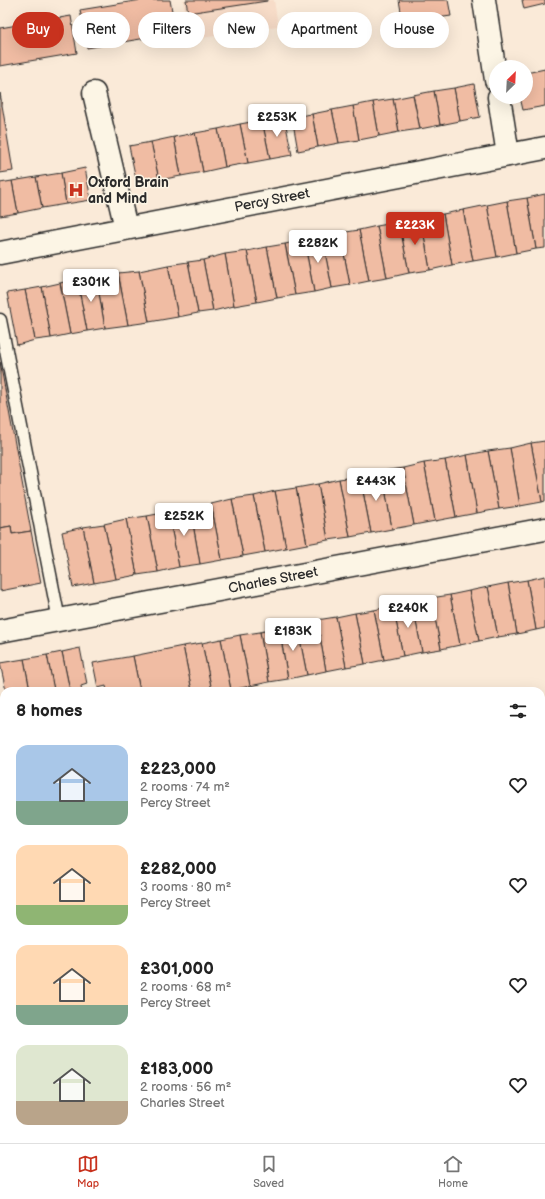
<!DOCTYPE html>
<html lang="en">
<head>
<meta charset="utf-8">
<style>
	:root { --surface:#fff; --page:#f2f2f2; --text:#222; --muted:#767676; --line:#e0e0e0; --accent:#c8321e }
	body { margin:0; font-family:"Balsamiq Sans",sans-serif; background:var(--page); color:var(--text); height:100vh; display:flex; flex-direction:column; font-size:15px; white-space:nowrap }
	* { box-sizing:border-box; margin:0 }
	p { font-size:13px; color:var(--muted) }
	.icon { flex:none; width:22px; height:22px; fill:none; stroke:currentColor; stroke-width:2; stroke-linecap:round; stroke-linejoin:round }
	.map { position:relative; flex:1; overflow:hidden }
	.sheet { position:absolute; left:0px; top:687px; width:545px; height:456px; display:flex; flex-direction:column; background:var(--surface); border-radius:12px 12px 0 0; box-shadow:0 4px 16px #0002 }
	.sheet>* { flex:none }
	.top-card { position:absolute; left:12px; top:12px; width:521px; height:36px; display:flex; gap:8px }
	.needle { width:26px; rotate:24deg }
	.controls { position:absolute; left:489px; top:60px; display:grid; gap:8px }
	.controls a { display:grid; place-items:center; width:44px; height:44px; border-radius:50%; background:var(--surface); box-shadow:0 4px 16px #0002; font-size:20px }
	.price { position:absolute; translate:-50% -34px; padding:0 9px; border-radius:4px; background:#fff; color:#222; font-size:13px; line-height:26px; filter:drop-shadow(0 1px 2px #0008) }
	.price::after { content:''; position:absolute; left:50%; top:24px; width:12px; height:9px; margin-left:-6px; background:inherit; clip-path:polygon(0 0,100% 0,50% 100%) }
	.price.current { background:var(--accent); color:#fff }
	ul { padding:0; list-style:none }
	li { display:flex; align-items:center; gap:12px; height:100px; padding:0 16px }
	li span { display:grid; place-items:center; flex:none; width:112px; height:80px; border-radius:12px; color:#555 }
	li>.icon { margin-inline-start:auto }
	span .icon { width:48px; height:48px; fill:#fffc; stroke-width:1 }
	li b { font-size:17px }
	h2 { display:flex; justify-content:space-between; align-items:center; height:48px; padding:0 16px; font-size:17px }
	.pill { padding:0 14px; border-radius:18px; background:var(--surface); box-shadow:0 4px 16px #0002; font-size:14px; line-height:36px }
	.pill.current { background:var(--accent); color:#fff }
	.menu { display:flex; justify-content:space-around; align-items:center; height:56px; border-top:1px solid var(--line); background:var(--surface); font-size:11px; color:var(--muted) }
	.menu a { display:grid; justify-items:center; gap:2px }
	.menu .current { color:var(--accent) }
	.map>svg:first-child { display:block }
	.built { fill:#f7dcc8 }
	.green { fill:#a1dea6; stroke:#668468 }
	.building { fill:#f0bca3; stroke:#2b2b2b }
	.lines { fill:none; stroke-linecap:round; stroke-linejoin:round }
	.service-casing { stroke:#2b2b2b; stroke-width:15 }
	.minor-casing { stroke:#2b2b2b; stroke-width:25 }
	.path { stroke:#2b2b2b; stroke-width:2.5; stroke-dasharray:3 3; stroke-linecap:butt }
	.service { stroke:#fcf5e5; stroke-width:12 }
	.minor { stroke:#fcf5e5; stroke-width:22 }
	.labels { text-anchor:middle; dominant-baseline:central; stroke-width:3; stroke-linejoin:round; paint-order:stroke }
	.poi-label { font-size:14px; font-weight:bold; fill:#2b2b2b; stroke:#fcf5e5; text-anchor:start }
	.street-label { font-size:14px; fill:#2b2b2b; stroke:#fcf5e5 }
</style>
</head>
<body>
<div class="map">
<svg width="545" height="1143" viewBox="0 0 545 1143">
	<rect width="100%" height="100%" fill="#faead8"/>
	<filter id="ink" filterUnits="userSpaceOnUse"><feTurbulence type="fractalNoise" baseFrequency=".025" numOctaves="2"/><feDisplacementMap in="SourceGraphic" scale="8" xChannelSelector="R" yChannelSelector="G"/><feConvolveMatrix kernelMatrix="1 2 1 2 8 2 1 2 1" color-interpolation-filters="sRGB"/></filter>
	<g filter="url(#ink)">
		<path class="built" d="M 183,0 L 274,0 L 278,26 L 189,40 Z"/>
		<path class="green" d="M 4,1068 L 4,1135 L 0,1116 L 0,1069 Z"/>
		<g class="building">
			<path d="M 141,0 L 170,0 L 176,33 L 87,48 L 80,10 Z"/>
			<path d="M 186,0 L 267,0 L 267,1 L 188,13 Z"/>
			<path d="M 399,0 L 448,0 L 451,16 L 403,23 Z"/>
			<path d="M 522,0 L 545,0 L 545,4 L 524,9 Z"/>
			<path d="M 71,16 L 77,53 L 0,66 L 0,28 Z"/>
			<path d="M 545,69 L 545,106 L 523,110 L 520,97 L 526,97 L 526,73 Z"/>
			<path d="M 474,84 L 480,117 L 460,121 L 454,88 Z"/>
			<path d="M 454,88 L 460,121 L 440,125 L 434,91 Z"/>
			<path d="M 434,91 L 440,125 L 420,129 L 413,95 Z"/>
			<path d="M 0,93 L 13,171 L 0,173 Z"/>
			<path d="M 413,95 L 420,129 L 399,132 L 393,99 Z"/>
			<path d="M 393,99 L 399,132 L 379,136 L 373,102 Z"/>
			<path d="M 373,102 L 379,136 L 359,140 L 353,106 Z"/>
			<path d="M 353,106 L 359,140 L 339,143 L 332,110 Z"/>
			<path d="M 332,110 L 339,143 L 318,147 L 312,114 Z"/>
			<path d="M 312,114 L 318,147 L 298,151 L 292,117 Z"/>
			<path d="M 284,116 L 292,155 L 270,159 L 262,120 Z"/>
			<path d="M 262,120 L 270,159 L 248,163 L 240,124 Z"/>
			<path d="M 240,124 L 248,163 L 225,167 L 218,129 Z"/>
			<path d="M 218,129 L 225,167 L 203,172 L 195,133 Z"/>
			<path d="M 195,133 L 203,172 L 181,176 L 174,137 Z"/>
			<path d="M 174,137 L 181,176 L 159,180 L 151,142 Z"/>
			<path d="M 151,142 L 159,180 L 137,184 L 129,146 Z"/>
			<path d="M 85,168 L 91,200 L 66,204 L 61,173 Z"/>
			<path d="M 61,173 L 66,204 L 42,208 L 36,177 Z"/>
			<path d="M 36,177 L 42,208 L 18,213 L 12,181 Z"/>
			<path d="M 12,181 L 18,213 L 0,216 L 0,183 Z"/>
			<path d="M 545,194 L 545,248 L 536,249 L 527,198 Z"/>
			<path d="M 527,198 L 536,249 L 516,253 L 507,201 Z"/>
			<path d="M 507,201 L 516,253 L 497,257 L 487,205 Z"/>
			<path d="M 487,205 L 497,257 L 473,261 L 463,210 Z"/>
			<path d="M 463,210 L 473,261 L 452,265 L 443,214 Z"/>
			<path d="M 443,214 L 452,265 L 430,270 L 421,218 Z"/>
			<path d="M 421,218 L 430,270 L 409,273 L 399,222 Z"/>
			<path d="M 399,222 L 409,273 L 387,278 L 377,226 Z"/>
			<path d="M 377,226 L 387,278 L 369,281 L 359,230 Z"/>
			<path d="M 359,230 L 369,281 L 350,285 L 340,233 Z"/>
			<path d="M 340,233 L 350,285 L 332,288 L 322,237 Z"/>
			<path d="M 322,237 L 332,288 L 314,292 L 304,240 Z"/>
			<path d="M 304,240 L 314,292 L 295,295 L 285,244 Z"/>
			<path d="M 285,244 L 295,295 L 277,298 L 267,247 Z"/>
			<path d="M 267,247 L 277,298 L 257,302 L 247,251 Z"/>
			<path d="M 247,251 L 257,302 L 234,306 L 225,254 Z"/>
			<path d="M 225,254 L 234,306 L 213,311 L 203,260 Z"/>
			<path d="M 203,260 L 213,311 L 198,313 L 188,262 Z"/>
			<path d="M 188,262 L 198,313 L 178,317 L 168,265 Z"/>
			<path d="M 168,265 L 178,317 L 149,322 L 139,271 Z"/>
			<path d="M 139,271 L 149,322 L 128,325 L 118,273 Z"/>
			<path d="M 118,273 L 128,325 L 105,328 L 96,276 Z"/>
			<path d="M 96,276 L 105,328 L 87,331 L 77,279 Z"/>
			<path d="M 77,279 L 87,331 L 70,334 L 60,283 Z"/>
			<path d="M 60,283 L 70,334 L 51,338 L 42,287 Z"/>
			<path d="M 42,287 L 51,338 L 35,340 L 25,290 Z"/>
			<path d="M 25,290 L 35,340 L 17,345 L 7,293 Z"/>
			<path d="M 0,362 L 31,531 L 12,534 L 11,526 L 0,528 Z"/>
			<path d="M 545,441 L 545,501 L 542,502 L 531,443 Z"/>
			<path d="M 531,443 L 542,502 L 520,506 L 510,448 Z"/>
			<path d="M 510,448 L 520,506 L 499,509 L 488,451 Z"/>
			<path d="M 488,451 L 499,509 L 477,513 L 467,455 Z"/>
			<path d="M 467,455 L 477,513 L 456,517 L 445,460 Z"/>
			<path d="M 445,460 L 456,517 L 435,521 L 424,463 Z"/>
			<path d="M 424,463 L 435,521 L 414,525 L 403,468 Z"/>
			<path d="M 403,468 L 414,525 L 392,529 L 382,471 Z"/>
			<path d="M 382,471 L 392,529 L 371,533 L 360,476 Z"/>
			<path d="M 360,476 L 371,533 L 350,537 L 339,479 Z"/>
			<path d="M 339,479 L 350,537 L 328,540 L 318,484 Z"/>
			<path d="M 318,484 L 328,540 L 307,544 L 296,488 Z"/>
			<path d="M 296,488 L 307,544 L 286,548 L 275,491 Z"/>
			<path d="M 275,491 L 286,548 L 265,552 L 254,496 Z"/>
			<path d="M 254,496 L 265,552 L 243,556 L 232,499 Z"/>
			<path d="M 232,499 L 243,556 L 222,560 L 211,504 Z"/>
			<path d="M 211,504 L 222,560 L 200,564 L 190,507 Z"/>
			<path d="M 190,507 L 200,564 L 179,567 L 168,512 Z"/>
			<path d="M 168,512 L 179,567 L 158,572 L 147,516 Z"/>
			<path d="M 147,516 L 158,572 L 137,575 L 126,519 Z"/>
			<path d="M 126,519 L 137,575 L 116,579 L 104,524 Z"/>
			<path d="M 104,524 L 116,579 L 94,583 L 83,527 Z"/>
			<path d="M 11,526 L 12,534 L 31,531 L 41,583 L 0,591 L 0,528 Z"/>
			<path d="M 83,527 L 94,583 L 73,587 L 62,532 Z"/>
			<path d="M 545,576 L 545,628 L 536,630 L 527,580 Z"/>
			<path d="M 527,580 L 536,630 L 517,634 L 508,583 Z"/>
			<path d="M 508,583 L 517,634 L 498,637 L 488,587 Z"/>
			<path d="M 488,587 L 498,637 L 479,641 L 469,591 Z"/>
			<path d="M 469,591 L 479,641 L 460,645 L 450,595 Z"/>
			<path d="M 450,595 L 460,645 L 441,649 L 431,598 Z"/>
			<path d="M 431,598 L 441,649 L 422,652 L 412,602 Z"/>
			<path d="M 412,602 L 422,652 L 403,656 L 393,606 Z"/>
			<path d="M 393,606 L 403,656 L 384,660 L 374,610 Z"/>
			<path d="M 374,610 L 384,660 L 365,664 L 355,613 Z"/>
			<path d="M 355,613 L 365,664 L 346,667 L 336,617 Z"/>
			<path d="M 336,617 L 346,667 L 326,671 L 317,620 Z"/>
			<path d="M 317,620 L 326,671 L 307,675 L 297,624 Z"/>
			<path d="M 297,624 L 307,675 L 288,679 L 279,628 Z"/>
			<path d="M 279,628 L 288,679 L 269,682 L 260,632 Z"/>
			<path d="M 260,632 L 269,682 L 250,686 L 240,635 Z"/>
			<path d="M 240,635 L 250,686 L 231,690 L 221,639 Z"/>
			<path d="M 221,639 L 231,690 L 212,691 L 202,643 Z"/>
			<path d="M 202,643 L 212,691 L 192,691 L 183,646 Z"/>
			<path d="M 183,646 L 192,691 L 140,691 L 133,656 Z"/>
			<path d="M 80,648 L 87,684 L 81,686 L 82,691 L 70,691 L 62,652 Z"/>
			<path d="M 62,652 L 70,691 L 54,691 L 47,655 Z"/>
			<path d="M 47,655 L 54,690 L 30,691 L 24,659 Z"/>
			<path d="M 133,656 L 140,691 L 107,691 L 106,686 L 98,688 L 93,663 Z"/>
			<path d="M 24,659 L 30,691 L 6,691 L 0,663 Z"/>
			<path d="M 545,810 L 545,865 L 541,866 L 541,811 Z"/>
			<path d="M 4,937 L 4,967 L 0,968 L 0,938 Z"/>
			<path d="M 541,942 L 545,961 L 545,997 L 541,998 Z"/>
			<path d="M 0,1032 L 3,1032 L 4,1037 L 4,1068 L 0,1069 Z"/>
			<path d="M 543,1059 L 545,1071 L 545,1084 L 541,1085 L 541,1060 Z"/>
			<path d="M 0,1116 L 4,1139 L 6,1143 L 0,1143 Z"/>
			<path d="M 209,1139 L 225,1139 L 226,1143 L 210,1143 Z"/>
			<path d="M 232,1139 L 239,1139 L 240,1143 L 226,1143 L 226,1140 Z"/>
			<path d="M 295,1139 L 313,1139 L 313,1143 L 296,1143 Z"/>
		</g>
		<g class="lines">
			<defs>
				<path id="service" d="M 0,320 L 59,620"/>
				<g id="minor">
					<path d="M 484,0 L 496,80"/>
					<path d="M 94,93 L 126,228"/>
					<path d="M 499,97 L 508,155"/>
					<path d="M 0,253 L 545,148"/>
					<path d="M 0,631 L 545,529"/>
					<path d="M 541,904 L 545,903"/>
					<path d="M 0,1009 L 4,1008"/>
					<path d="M 508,1143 L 530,1139"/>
				</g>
			</defs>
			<use href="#service" class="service-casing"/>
			<use href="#minor" class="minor-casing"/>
			<g class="path">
				<path d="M 339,1139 L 340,1143"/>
				<path d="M 370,1139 L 375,1143"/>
			</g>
			<use href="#service" class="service"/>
			<use href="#minor" class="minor"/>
		</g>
	</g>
	<defs>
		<symbol id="hospital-bare" viewBox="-9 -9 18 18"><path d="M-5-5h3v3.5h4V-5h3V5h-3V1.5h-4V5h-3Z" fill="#c8321e" stroke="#fcf5e5" stroke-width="2.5" paint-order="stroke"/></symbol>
	</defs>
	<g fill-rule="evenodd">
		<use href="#hospital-bare" x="65" y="179" width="22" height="22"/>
	</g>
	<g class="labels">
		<g class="poi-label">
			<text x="88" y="182">Oxford Brain<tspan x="88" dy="16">and Mind</tspan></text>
		</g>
		<g class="street-label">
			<text transform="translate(272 200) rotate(-11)">Percy Street</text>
			<text transform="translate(273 580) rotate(-11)">Charles Street</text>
		</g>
	</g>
</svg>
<div class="controls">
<a><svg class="needle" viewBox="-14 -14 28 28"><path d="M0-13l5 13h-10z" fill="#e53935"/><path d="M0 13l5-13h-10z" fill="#767676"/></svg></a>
</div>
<b class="price" style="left:277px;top:138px">£253K</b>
<b class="price current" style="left:415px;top:246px">£223K</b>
<b class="price" style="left:318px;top:264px">£282K</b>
<b class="price" style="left:91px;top:303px">£301K</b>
<b class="price" style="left:376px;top:502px">£443K</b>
<b class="price" style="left:184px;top:537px">£252K</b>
<b class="price" style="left:408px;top:629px">£240K</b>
<b class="price" style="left:293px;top:652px">£183K</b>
<div class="top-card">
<a class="pill current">Buy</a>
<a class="pill">Rent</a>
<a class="pill">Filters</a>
<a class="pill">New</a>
<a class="pill">Apartment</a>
<a class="pill">House</a>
</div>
<section class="sheet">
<h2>8 homes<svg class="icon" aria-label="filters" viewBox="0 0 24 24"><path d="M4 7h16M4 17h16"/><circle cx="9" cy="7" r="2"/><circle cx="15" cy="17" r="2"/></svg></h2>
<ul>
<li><span style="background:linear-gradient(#a9c7e8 70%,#7fa58c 0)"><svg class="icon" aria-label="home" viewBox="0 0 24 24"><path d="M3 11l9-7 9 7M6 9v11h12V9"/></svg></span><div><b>£223,000</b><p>2 rooms · 74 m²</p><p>Percy Street</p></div><svg class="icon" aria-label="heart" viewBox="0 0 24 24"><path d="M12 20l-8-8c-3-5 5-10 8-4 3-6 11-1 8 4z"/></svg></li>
<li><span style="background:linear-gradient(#ffd9b3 75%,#8fb573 0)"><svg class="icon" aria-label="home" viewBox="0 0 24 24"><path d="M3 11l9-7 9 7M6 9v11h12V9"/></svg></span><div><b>£282,000</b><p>3 rooms · 80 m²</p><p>Percy Street</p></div><svg class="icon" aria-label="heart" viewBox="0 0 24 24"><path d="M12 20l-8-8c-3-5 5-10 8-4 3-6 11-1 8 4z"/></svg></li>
<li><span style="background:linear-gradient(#ffd9b3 75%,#7fa58c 0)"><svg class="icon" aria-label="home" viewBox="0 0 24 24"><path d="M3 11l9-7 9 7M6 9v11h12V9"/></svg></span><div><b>£301,000</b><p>2 rooms · 68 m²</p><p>Percy Street</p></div><svg class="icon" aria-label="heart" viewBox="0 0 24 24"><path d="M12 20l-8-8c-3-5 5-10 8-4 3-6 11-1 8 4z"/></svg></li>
<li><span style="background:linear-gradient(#dfe7d0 70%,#b9a48a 0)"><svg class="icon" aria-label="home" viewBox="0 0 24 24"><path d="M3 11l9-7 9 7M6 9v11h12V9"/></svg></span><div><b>£183,000</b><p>2 rooms · 56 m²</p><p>Charles Street</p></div><svg class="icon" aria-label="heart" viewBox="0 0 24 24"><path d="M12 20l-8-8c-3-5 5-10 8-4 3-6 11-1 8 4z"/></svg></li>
</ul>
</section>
</div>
<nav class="menu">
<a class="current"><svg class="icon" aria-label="map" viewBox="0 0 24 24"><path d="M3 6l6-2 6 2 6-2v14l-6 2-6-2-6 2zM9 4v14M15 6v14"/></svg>Map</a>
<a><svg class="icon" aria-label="saved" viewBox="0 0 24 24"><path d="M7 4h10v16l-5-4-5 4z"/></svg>Saved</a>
<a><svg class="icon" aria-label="home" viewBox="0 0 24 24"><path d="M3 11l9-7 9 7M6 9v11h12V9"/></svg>Home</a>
</nav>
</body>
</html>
